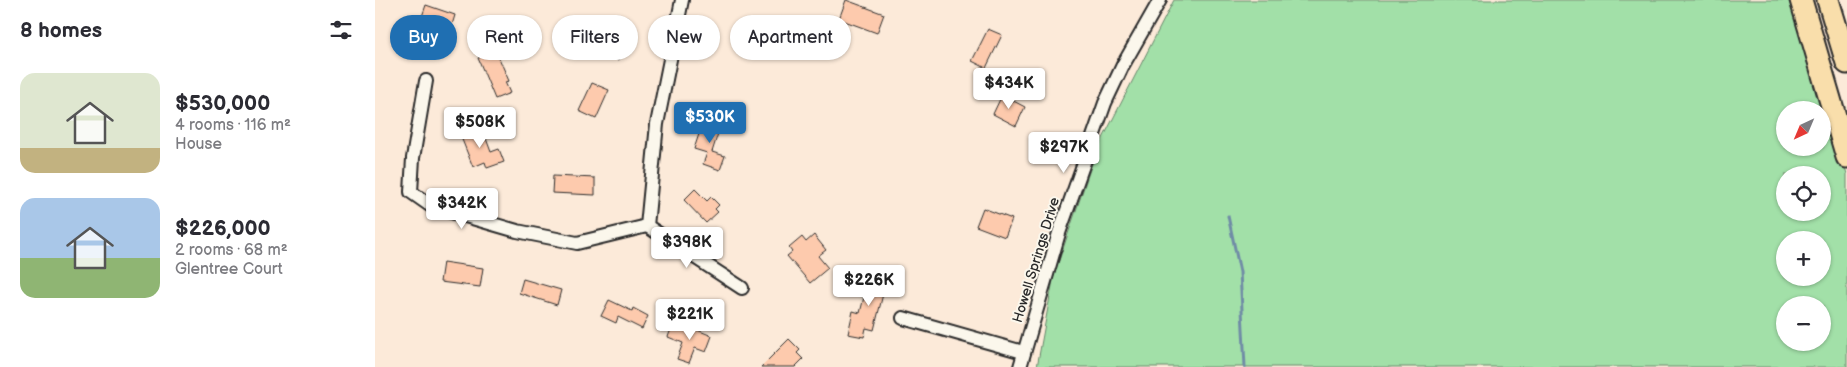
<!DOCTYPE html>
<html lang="en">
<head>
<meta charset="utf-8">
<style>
	:root { --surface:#fff; --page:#f7f7f7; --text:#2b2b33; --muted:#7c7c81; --accent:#1f6fb2 }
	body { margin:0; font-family:"Balsamiq Sans",sans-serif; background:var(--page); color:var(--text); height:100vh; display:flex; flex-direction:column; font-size:19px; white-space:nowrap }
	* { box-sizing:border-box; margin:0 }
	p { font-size:16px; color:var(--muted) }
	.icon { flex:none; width:28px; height:28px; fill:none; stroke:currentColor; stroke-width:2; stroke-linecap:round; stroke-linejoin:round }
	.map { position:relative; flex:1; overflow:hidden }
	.sheet { display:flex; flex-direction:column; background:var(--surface); width:375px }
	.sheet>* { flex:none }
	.banner { position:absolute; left:15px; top:15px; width:475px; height:45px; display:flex; gap:10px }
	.needle { width:32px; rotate:224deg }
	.controls { position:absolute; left:1401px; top:101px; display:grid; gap:10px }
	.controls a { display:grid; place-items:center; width:55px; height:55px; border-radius:50%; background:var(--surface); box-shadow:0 1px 4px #0004; font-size:25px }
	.price { position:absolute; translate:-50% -42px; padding:0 11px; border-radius:5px; background:#fff; color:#222; font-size:16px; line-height:32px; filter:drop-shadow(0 1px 2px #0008) }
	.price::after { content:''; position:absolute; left:50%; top:30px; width:15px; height:11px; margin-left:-8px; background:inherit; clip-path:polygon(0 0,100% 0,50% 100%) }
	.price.active { background:var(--accent); color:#fff }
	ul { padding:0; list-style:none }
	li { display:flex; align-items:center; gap:15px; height:125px; padding:0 20px }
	li span { display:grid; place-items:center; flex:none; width:140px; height:100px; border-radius:15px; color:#555 }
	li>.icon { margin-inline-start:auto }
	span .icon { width:60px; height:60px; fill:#fffc; stroke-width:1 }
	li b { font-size:21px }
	h2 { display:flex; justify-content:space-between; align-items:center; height:60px; padding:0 20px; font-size:21px }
	.tag { padding:0 18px; border-radius:22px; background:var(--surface); box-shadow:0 1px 4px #0004; font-size:18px; line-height:45px }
	.tag.active { background:var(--accent); color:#fff }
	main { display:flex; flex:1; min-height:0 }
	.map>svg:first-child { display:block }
	.green { fill:#a2e0a8; stroke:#66866a; fill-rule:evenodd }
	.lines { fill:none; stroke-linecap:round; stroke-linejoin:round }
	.stream { stroke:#6f8ca6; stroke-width:3 }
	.building { fill:#fdcaad; stroke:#2b2b2b }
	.minor-casing { stroke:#2b2b2b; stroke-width:16 }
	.trunk-casing { stroke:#2b2b2b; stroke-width:25 }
	.minor { stroke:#fbf7ec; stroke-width:12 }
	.trunk { stroke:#f9deab; stroke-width:21 }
	.labels { text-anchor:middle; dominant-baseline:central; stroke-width:4; stroke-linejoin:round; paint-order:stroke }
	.street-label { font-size:14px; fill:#2b2b2b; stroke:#fbf7ec }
</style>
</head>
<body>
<main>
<section class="sheet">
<h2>8 homes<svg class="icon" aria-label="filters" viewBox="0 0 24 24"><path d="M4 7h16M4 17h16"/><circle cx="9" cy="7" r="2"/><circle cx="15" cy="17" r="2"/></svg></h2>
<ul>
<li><span style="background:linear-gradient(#dfe7d0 75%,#c2b280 0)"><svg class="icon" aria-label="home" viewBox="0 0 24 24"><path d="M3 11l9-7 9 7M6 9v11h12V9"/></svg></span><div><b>$530,000</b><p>4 rooms · 116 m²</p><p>House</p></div></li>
<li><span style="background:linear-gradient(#a9c7e8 60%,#8fb573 0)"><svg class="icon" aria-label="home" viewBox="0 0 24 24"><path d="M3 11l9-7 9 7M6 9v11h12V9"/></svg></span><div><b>$226,000</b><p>2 rooms · 68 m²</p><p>Glentree Court</p></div></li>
</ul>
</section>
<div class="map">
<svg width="1472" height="367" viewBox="0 0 1472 367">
	<rect width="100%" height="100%" fill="#fcead9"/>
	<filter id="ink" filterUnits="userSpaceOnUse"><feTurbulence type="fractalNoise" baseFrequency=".02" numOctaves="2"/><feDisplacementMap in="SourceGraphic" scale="10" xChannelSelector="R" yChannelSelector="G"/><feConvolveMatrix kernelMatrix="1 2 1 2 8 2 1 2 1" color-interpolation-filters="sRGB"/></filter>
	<g filter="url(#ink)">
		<path class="green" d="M 799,0 L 1420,0 L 1472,174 L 1472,367 L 662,367 L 679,275 L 721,152 ZM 1410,110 L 1448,110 L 1448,148 L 1410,148 ZM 1410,175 L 1448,175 L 1448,212 L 1410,212 ZM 1410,240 L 1448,240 L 1448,278 L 1410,278 ZM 1410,305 L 1448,305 L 1448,342 L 1410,342 Z"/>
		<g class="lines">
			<path class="stream" d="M 853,216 L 865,272 L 870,367"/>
		</g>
		<g class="building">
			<path d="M 471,0 L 509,14 L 502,33 L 464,19 Z"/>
			<path d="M 51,5 L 80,15 L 74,35 L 44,25 Z"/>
			<path d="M 242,14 L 254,19 L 249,31 L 254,32 L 243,60 L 226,53 Z"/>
			<path d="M 613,29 L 627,35 L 611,68 L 597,61 Z"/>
			<path d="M 121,51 L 134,81 L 130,82 L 135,93 L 120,99 L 103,58 Z"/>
			<path d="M 217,83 L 234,90 L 221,119 L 204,111 Z"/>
			<path d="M 627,95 L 650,107 L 641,126 L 618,114 Z"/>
			<path d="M 329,119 L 346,124 L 337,152 L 350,156 L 345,170 L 328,164 L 332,153 L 319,149 Z"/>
			<path d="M 106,125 L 116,152 L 124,149 L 129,162 L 112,168 L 110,162 L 98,167 L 86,137 L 92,134 L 91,130 Z"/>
			<path d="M 178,176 L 220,178 L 220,195 L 177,193 Z"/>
			<path d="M 320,189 L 332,201 L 336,197 L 344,205 L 340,209 L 343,212 L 331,223 L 309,200 Z"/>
			<path d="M 608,208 L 637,219 L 630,237 L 601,226 Z"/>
			<path d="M 439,235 L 451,250 L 443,256 L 453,268 L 435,283 L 412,256 L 417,252 L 414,248 L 427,237 L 431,242 Z"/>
			<path d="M 68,262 L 108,268 L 105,287 L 65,282 Z"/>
			<path d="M 495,273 L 512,278 L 499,330 L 491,328 L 489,337 L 473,334 L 478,311 L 485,313 Z"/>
			<path d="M 148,279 L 186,290 L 182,305 L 144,293 Z"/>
			<path d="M 234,300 L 257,311 L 258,308 L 273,316 L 267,329 L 243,317 L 241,323 L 226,316 Z"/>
			<path d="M 298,324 L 309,328 L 310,325 L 337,336 L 331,352 L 320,348 L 314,363 L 302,359 L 308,343 L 293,337 Z"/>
			<path d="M 414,339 L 425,350 L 422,353 L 428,359 L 420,367 L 386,367 Z"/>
		</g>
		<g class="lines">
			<defs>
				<g id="minor">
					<path d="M 51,81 L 38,158 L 36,192 L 56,206 L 142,231 L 202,243 L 272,226"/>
					<path d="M 272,226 L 282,124 L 307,0"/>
					<path d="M 272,226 L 367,288"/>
					<path d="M 528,318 L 648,352"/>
					<path d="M 645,367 L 684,233 L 730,103 L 748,65 L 785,0"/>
				</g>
				<g id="trunk">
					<path d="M 1426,0 L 1472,157"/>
					<path d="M 1453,0 L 1472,63"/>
				</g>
			</defs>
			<use href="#minor" class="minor-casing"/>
			<use href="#trunk" class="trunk-casing"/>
			<use href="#minor" class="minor"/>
			<use href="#trunk" class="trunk"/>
		</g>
	</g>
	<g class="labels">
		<g class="street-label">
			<text transform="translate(661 260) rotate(-73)">Howell Springs Drive</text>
		</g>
	</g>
</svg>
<div class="controls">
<a><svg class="needle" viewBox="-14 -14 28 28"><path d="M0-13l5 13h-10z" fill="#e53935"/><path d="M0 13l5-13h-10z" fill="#7c7c81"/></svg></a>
<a><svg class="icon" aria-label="locate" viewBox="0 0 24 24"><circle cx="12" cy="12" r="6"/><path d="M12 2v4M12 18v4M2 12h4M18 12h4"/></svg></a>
<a>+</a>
<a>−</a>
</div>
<b class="price" style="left:634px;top:110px">$434K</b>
<b class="price active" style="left:335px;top:144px">$530K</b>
<b class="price" style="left:105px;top:149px">$508K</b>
<b class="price" style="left:689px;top:174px">$297K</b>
<b class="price" style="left:87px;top:230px">$342K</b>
<b class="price" style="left:312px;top:269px">$398K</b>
<b class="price" style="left:494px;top:307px">$226K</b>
<b class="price" style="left:315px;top:341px">$221K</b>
<div class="banner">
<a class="tag active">Buy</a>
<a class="tag">Rent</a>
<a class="tag">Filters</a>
<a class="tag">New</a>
<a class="tag">Apartment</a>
</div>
</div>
</main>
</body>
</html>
